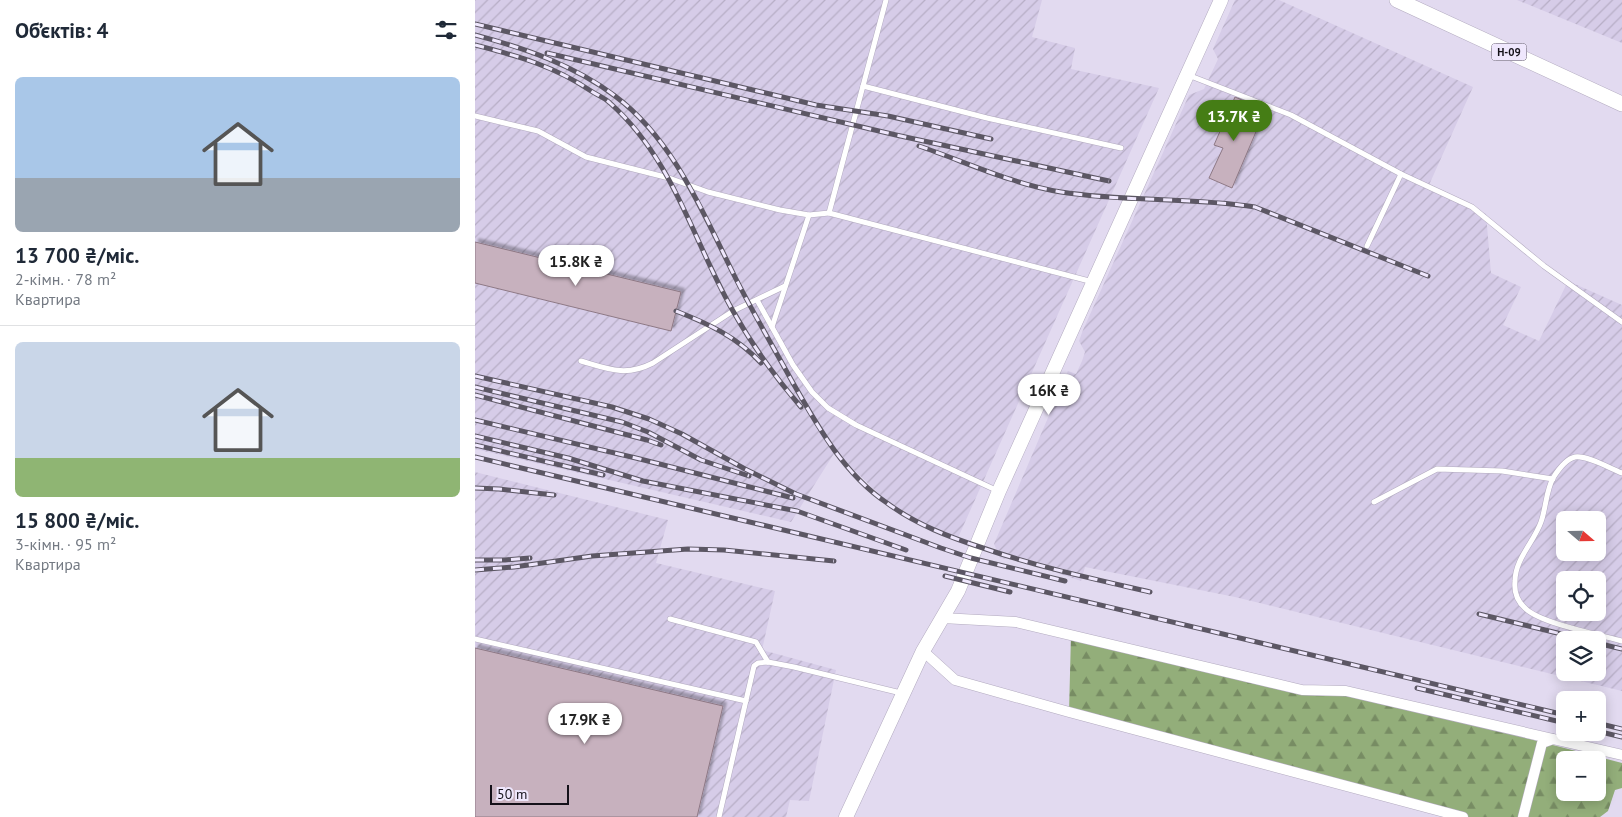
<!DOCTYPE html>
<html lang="uk">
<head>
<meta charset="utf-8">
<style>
	:root { --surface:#fff; --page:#f2f2f3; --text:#1f2937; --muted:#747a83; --line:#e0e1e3; --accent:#457d15 }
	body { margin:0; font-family:"PT Sans",sans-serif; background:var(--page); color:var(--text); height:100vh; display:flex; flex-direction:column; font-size:19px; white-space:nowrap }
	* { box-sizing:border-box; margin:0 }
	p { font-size:16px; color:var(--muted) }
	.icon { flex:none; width:28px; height:28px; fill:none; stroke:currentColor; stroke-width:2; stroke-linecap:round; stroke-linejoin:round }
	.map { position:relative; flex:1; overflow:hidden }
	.drawer { display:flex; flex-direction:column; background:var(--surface); width:475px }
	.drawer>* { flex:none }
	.needle { width:32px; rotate:110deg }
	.buttons { position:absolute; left:1081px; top:511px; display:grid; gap:10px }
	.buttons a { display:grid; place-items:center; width:50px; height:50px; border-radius:8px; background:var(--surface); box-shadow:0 2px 12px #0003; font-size:25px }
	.scale { position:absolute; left:15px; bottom:12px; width:79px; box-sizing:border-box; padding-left:5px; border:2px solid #141119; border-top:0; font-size:14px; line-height:18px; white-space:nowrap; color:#141119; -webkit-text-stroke:4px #efe7fd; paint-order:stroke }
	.price { position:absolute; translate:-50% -42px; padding:0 11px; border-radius:18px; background:#fff; color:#222; font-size:16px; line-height:32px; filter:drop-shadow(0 1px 2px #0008) }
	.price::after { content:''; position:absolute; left:50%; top:30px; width:15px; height:11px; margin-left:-8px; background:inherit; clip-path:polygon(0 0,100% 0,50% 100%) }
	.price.active { background:var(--accent); color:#fff }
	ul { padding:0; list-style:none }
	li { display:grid; align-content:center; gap:10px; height:265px; padding:0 15px }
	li+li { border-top:1px solid var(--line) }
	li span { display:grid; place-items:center; height:155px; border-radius:8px; color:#555 }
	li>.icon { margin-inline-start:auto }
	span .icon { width:90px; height:90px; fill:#fffc; stroke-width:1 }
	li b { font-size:21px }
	h2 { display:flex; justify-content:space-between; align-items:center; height:60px; padding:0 15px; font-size:21px }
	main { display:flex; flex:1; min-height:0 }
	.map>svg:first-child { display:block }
	.industrial { fill:url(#industrial-furrows); fill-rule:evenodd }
	.forest { fill:url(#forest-firs); fill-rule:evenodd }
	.building { fill:#c7b1be; stroke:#8e7985; filter:url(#shadow) }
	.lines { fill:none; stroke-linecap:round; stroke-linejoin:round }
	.lane-casing { stroke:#b2aabf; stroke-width:6 }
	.street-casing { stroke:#b2aabf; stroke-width:11 }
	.secondary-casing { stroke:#b2aabf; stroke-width:15 }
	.primary-casing { stroke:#b2aabf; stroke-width:16 }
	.lane { stroke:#fff; stroke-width:5 }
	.street { stroke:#fff; stroke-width:10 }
	.secondary { stroke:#fff; stroke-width:14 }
	.primary { stroke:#fff; stroke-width:15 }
	.rail-casing { stroke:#5c5764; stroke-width:5 }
	.rail { stroke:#efe7fd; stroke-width:3; stroke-dasharray:9; stroke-linecap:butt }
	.labels { text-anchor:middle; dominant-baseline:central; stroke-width:4.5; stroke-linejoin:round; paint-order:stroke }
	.shield { fill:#efe7fd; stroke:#56515d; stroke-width:1 }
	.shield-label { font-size:11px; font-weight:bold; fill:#141119 }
</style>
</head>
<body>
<main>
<section class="drawer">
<h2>Об’єктів: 4<svg class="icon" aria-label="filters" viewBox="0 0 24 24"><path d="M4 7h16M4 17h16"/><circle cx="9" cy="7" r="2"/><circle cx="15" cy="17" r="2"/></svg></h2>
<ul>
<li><span style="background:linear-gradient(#a9c7e8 65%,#9aa5b1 0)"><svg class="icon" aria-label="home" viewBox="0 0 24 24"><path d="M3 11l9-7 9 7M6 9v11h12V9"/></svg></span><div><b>13 700 ₴/міс.</b><p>2-кімн. · 78 m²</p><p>Квартира</p></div></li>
<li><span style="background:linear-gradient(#c9d6e8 75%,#8fb573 0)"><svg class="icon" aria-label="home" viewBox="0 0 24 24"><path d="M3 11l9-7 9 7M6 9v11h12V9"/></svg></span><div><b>15 800 ₴/міс.</b><p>3-кімн. · 95 m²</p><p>Квартира</p></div></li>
</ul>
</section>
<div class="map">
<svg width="1147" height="817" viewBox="0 0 1147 817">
	<defs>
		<pattern id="industrial-furrows" width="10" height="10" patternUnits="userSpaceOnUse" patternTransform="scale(1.25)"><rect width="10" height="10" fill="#d6cce8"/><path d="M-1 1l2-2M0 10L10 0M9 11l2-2" fill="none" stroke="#b7aec6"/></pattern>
		<pattern id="forest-firs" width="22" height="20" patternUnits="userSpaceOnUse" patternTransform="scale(1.25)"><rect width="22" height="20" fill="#93ae7a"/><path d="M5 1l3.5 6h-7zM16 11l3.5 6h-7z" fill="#778c63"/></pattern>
		<filter id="shadow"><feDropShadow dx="3.5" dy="-3.5" stdDeviation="1" flood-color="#0004"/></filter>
	</defs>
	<rect width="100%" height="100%" fill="#e2daf0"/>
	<g class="industrial">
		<path d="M 0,0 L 567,0 L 557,37 L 600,48 L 596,69 L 684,88 L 482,540 L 423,512 L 360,452 L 316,522 L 0,449 Z"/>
		<path d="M 760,0 L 804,0 L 998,87 L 954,185 L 1011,214 L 1016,273 L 1046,287 L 1028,325 L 1064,341 L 1093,281 L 1147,305 L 1147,691 L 760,597 L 610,567 L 606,581 L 546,561 L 525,558 L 519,544 L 593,371 L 601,374 L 607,361 L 610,352 L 604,341 L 608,330 L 714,95 L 729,89 L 743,59 L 738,49 ZM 1090,520 L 1122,520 L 1122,552 L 1090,552 ZM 1090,580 L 1122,580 L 1122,612 L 1090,612 ZM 1090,640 L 1122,640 L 1122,672 L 1090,672 Z"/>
		<path d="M 1042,0 L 1147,0 L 1147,43 Z"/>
		<path d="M 0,472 L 193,520 L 181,563 L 300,591 L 287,650 L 361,670 L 334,801 L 315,800 L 311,817 L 0,817 Z"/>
	</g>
	<path class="forest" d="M 596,635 L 827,690 L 871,691 L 1147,763 L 1147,788 L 1140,790 L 1133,811 L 1125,817 L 988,817 L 594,712 ZM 1090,760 L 1122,760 L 1122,792 L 1090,792 Z"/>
	<g class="building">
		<path d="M 760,97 L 776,104 L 772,114 L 786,120 L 757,188 L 734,178 L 748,148 L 739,145 Z"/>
		<path d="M 0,242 L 206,292 L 196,331 L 0,283 Z"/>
		<path d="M 0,648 L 248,706 L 222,817 L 0,817 Z"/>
	</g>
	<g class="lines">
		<defs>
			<g id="lane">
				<path d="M 713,75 L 816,115 L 926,174 L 997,207 L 1069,266 L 1147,322"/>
				<path d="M 388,86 L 512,118 L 646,148"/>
				<path d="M 0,116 L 63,131 L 111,157 L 194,178 L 233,192 L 305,210 L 334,215 L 354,213 L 411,0"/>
				<path d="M 354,213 L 618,282"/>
				<path d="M 892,246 L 926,174"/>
				<path d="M 282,300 L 318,365 L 337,392 L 353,408 L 381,425 L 523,491"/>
				<path d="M 297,327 L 334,215"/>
				<path d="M 106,361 C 133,369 151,377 178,363 L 258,311 L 310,286"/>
				<path d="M 1147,473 C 1136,469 1112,455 1100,457 C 1091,459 1083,470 1078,478 C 1071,491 1071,508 1066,522 C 1059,542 1040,559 1040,581 C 1039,591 1042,601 1050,608 C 1064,623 1125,635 1147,641"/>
				<path d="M 899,502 L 962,469 L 1027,471 L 1078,479"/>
				<path d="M 195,619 L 281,642 L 293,662"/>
				<path d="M 0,639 L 271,701"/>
				<path d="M 244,817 L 279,666 L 283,663 L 293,662 L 319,667 L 426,693"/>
			</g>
			<g id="street">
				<path d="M 467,618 L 541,622 L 827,690 L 871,691 L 1147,755"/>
				<path d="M 448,651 L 480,680 L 594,712 L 988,817"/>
				<path d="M 1048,817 L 1067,743 L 1078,739"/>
			</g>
			<path id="secondary" d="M 371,817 L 448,651 L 483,591 L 524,491 L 746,0"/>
			<path id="primary" d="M 922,0 L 1147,104"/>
		</defs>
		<use href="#lane" class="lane-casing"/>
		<use href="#street" class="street-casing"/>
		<use href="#secondary" class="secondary-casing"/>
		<use href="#primary" class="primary-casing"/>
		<use href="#lane" class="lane"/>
		<use href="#street" class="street"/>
		<use href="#secondary" class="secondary"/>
		<use href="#primary" class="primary"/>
		<defs>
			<g id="rail">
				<path d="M 0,24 L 341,105 L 413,116 L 516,139"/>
				<path d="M 0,35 C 49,48 99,65 140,96 C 199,140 228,213 260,277 C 278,313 299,348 318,383 C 343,427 369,474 412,503 C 442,525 474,537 508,548 C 563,567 619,579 675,592"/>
				<path d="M 0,45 C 43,56 79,66 116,91 C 122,95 130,98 135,103 C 199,160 217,239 258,311 C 277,345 301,378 326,407"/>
				<path d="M 72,53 L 421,135 L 634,181"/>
				<path d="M 444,146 C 491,162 537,184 586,192 C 650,202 715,197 780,207 L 953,276"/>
				<path d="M 201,311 C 234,324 262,337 286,363"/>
				<path d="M 0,376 L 137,407 L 174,419 L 207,434 L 270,469 L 321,494 L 466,548 L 496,558 L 590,581"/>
				<path d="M 0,387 L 147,422 L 173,432 L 226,460 L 274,476"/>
				<path d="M 0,395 L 172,440 L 186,445"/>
				<path d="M 0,420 L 165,459 L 318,498"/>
				<path d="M 0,436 L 93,458 L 168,481 L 322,511 L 431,550"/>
				<path d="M 0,445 L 128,475"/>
				<path d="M 0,457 L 1090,715"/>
				<path d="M 0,488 L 24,489 L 79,495"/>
				<path d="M 0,560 L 30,560 L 55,558"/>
				<path d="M 0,570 L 39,567 L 117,556 L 213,549 L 249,550 L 359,561"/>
				<path d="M 470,576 L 535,592"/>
				<path d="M 1004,614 L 1111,640"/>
				<path d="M 1122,643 L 1147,649"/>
				<path d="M 942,688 L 1090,723"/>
				<path d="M 1122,723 L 1147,729"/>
				<path d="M 1122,731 L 1147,737"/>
			</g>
		</defs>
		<use href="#rail" class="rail-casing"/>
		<use href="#rail" class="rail"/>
	</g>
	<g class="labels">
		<rect class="shield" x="1016.5" y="43.5" width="35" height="17" rx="4"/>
		<g class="shield-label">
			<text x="1034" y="52">Н-09</text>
		</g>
	</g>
</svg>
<div class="buttons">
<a><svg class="needle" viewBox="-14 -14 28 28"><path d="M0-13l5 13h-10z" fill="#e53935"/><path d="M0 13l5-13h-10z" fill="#747a83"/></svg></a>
<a><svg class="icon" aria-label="locate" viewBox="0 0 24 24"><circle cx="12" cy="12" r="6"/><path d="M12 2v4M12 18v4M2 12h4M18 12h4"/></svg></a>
<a><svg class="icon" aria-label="layers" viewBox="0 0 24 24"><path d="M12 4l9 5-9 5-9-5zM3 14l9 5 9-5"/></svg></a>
<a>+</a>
<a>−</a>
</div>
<div class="scale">50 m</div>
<b class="price active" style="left:759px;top:142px">13.7K ₴</b>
<b class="price" style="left:101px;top:287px">15.8K ₴</b>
<b class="price" style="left:574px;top:416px">16K ₴</b>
<b class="price" style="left:110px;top:745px">17.9K ₴</b>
</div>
</main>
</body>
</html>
